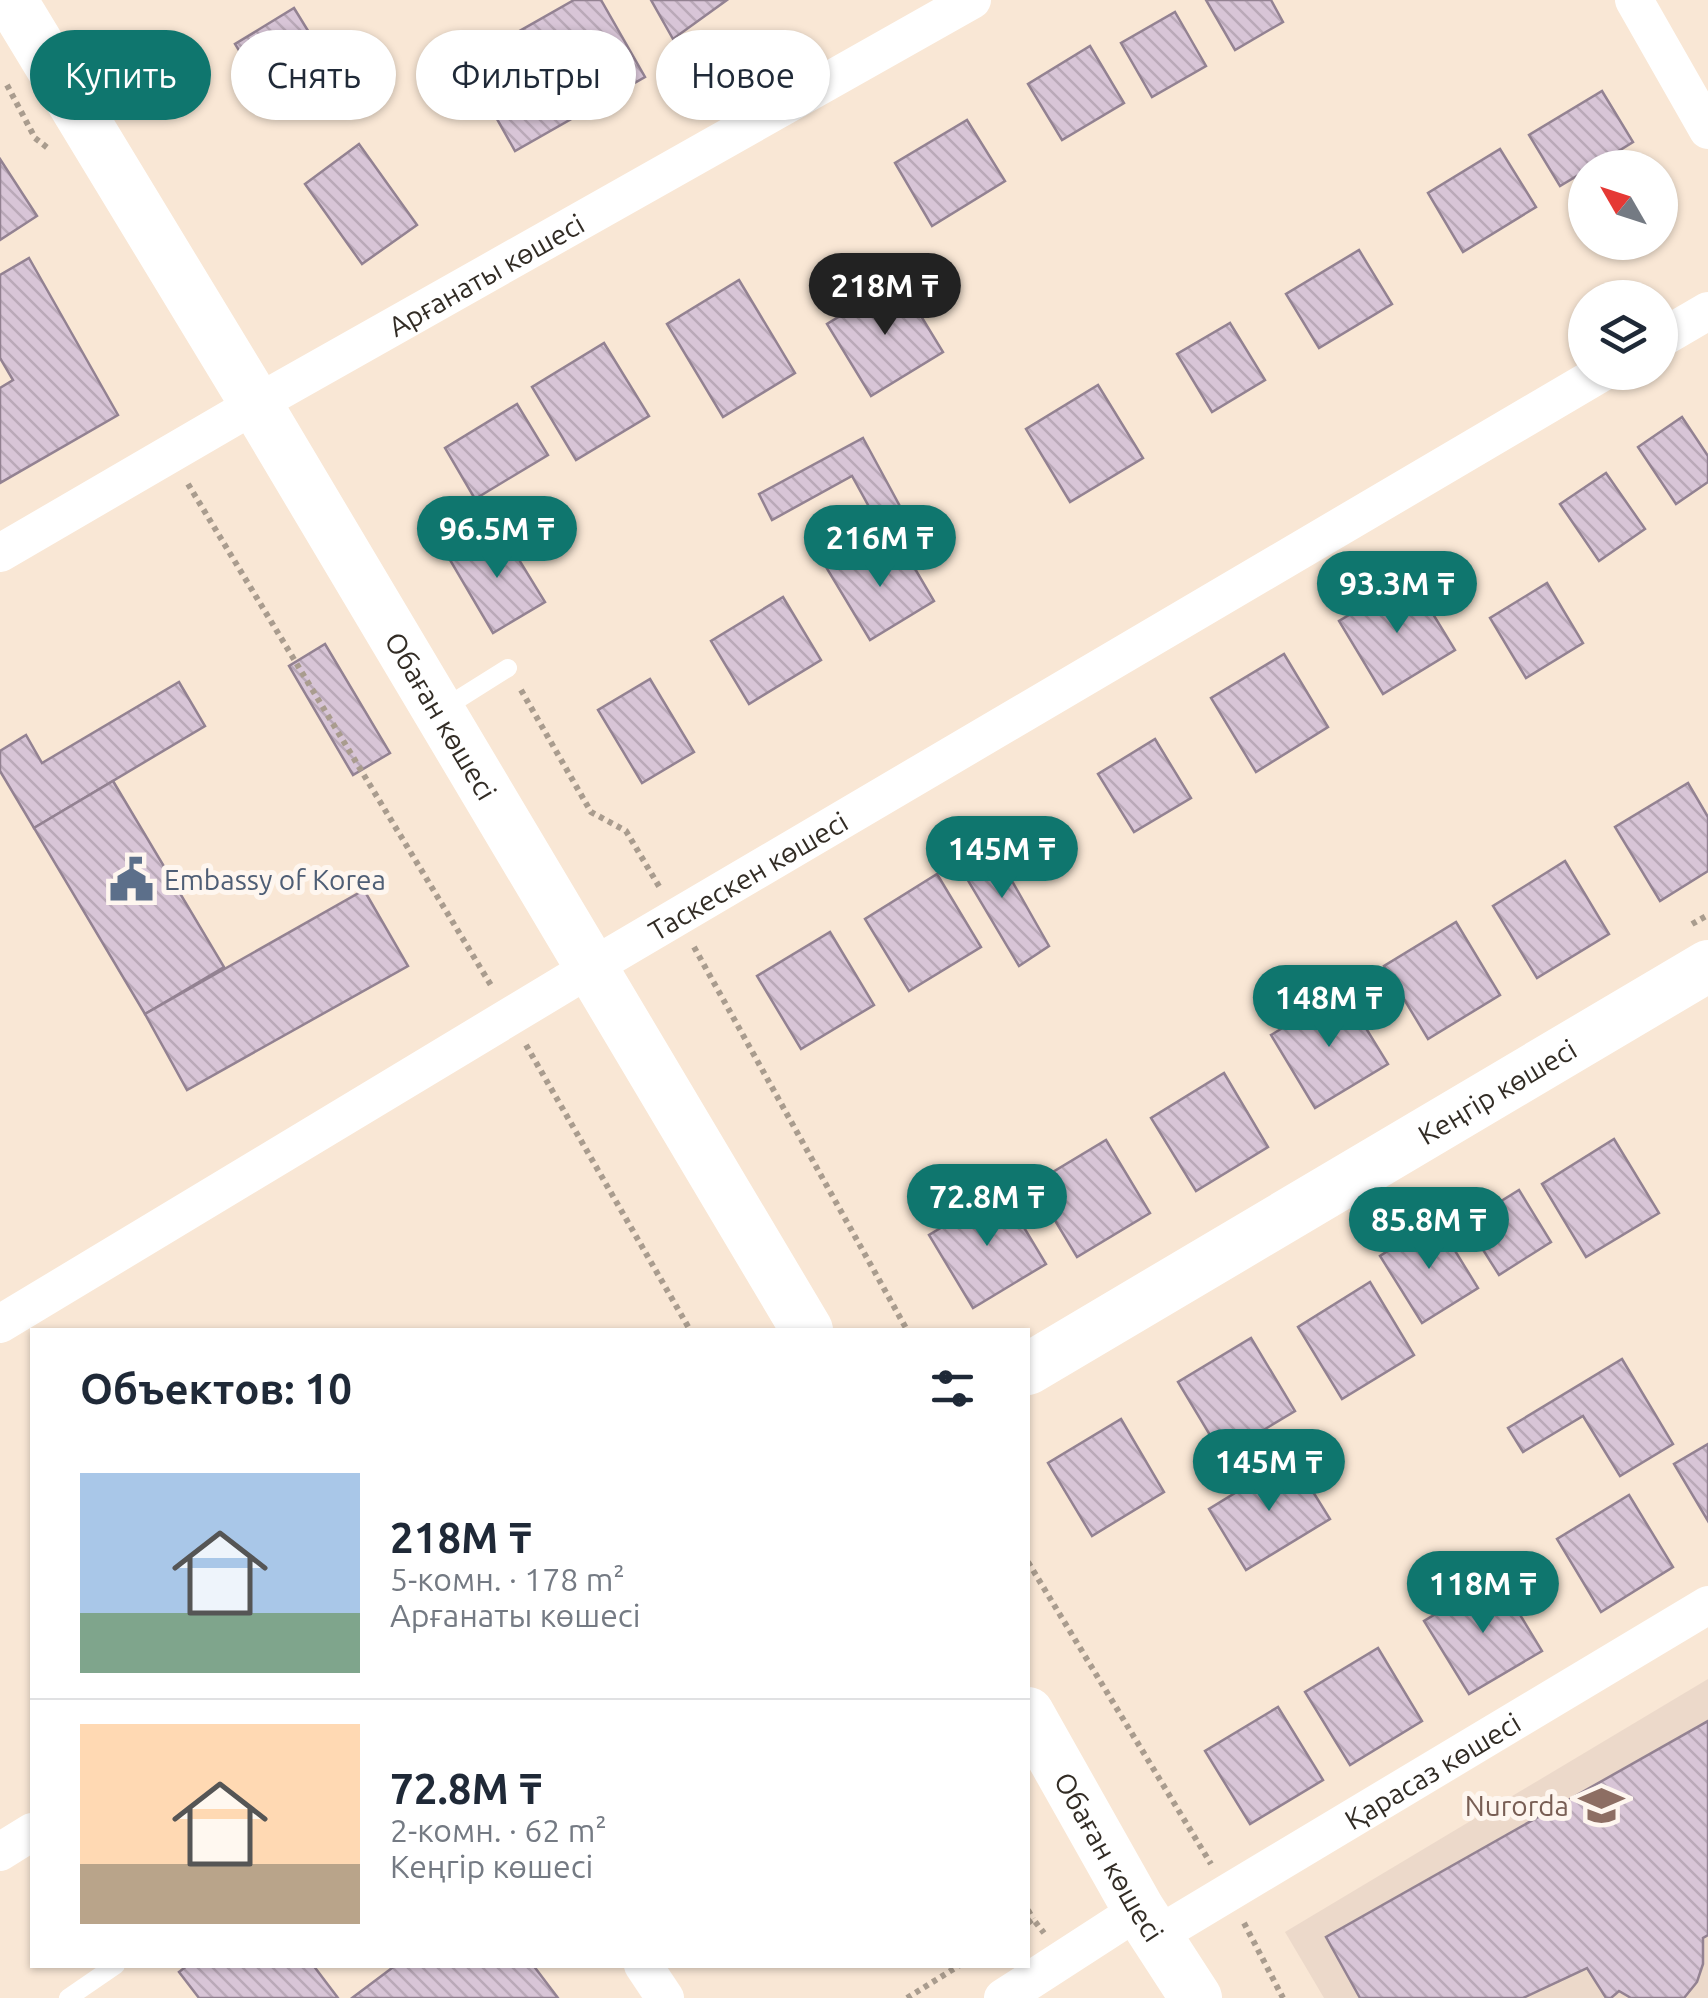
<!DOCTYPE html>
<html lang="ru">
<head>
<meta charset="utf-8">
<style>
	:root { --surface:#fff; --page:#f6f6f7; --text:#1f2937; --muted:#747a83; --line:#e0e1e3; --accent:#0f766e }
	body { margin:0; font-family:Ubuntu,sans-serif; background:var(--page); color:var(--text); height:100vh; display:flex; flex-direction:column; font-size:38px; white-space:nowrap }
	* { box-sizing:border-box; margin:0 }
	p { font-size:32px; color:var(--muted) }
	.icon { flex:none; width:55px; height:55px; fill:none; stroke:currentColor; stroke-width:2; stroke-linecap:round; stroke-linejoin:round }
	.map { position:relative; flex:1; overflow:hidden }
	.sheet { position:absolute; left:30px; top:1328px; width:1000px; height:640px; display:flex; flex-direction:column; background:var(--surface); border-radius:0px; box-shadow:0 2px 8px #0004 }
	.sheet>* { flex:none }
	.guide { position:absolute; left:30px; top:30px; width:1000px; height:90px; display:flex; gap:20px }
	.needle { width:65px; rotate:309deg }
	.buttons { position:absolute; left:1568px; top:150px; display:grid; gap:20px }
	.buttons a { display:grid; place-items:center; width:110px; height:110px; border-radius:50%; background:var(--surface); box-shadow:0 2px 8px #0004; font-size:50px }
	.price { position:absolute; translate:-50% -85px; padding:0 22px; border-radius:35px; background:var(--accent); color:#fff; font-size:32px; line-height:65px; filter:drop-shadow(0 2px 5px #0008) }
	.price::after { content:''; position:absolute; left:50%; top:60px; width:30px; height:22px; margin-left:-15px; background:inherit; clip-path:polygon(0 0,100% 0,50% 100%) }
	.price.current { background:#222; color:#fff }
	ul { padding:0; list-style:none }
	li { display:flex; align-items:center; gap:30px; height:250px; padding:0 50px }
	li+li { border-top:2px solid var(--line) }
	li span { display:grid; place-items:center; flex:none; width:280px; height:200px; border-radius:0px; color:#555 }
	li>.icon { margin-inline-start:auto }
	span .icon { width:120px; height:120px; fill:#fffc; stroke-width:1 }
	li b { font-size:42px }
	h2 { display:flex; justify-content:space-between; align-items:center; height:120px; padding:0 50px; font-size:42px }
	.tag { padding:0 35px; border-radius:45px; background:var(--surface); box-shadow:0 2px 8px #0004; font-size:35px; line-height:90px }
	.tag.current { background:var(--accent); color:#fff }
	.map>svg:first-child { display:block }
	.education { fill:#ecd9ca }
	.building { fill:url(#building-back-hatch); stroke:#938292; stroke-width:2.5 }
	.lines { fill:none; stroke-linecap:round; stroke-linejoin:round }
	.path { stroke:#a99c8e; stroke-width:6; stroke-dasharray:5 5; stroke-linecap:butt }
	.lane { stroke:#fff; stroke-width:18 }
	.street { stroke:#fff; stroke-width:38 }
	.secondary { stroke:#fff; stroke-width:52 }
	.labels { text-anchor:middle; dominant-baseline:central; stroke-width:10; stroke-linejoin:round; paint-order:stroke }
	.street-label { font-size:28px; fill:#322c25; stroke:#fef6ef }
	.service-label { font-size:28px; fill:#4e5e75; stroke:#fef6ef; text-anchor:start }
	.education-label { font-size:28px; fill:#785e54; stroke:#fef6ef; text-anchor:end }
</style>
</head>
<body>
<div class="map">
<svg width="1708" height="1998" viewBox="0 0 1708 1998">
	<defs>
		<pattern id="building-back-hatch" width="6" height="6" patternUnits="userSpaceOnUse" patternTransform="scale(2.5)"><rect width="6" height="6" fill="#d8c5d7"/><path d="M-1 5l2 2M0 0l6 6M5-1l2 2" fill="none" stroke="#baa9b8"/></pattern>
	</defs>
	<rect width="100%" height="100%" fill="#f9e7d5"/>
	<path class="education" d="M 1708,1679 L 1708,1998 L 1324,1998 L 1285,1932 Z"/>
	<g class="building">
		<path d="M 574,0 L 601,0 L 645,77 L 515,151 L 465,62 Z"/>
		<path d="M 651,0 L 727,0 L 673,39 Z"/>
		<path d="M 1206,0 L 1271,0 L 1283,22 L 1235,50 Z"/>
		<path d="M 294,8 L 334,73 L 275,109 L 235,44 Z"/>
		<path d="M 1175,12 L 1206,66 L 1152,97 L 1121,43 Z"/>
		<path d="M 1090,46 L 1124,103 L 1062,140 L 1028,84 Z"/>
		<path d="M 1602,91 L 1633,142 L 1591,168 L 1585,168 L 1585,171 L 1560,186 L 1529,135 Z"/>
		<path d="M 967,120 L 1005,181 L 932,226 L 895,163 Z"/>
		<path d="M 359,144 L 417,225 L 362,264 L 305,184 Z"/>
		<path d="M 1500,149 L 1536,207 L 1463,252 L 1428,193 Z"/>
		<path d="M 0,159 L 37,216 L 0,240 Z"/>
		<path d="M 1359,250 L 1392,304 L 1319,348 L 1286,294 Z"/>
		<path d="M 29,258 L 118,415 L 0,483 L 0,388 L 13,380 L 0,358 L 0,275 Z"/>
		<path d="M 739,280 L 795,373 L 723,417 L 667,324 Z"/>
		<path d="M 899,280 L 943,352 L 871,396 L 827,324 Z"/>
		<path d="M 1230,323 L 1265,380 L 1212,412 L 1177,354 Z"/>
		<path d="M 604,343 L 649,416 L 576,460 L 532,387 Z"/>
		<path d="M 1098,385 L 1143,458 L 1070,502 L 1026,429 Z"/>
		<path d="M 517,404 L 548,455 L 475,499 L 445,448 Z"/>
		<path d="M 1682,417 L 1708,456 L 1708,482 L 1676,504 L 1638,447 Z"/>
		<path d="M 863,438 L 902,510 L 878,523 L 852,476 L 772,520 L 759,494 Z"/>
		<path d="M 1606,473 L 1645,529 L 1599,561 L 1560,504 Z"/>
		<path d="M 500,529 L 545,602 L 493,633 L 450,560 Z"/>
		<path d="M 862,546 L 875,568 L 904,550 L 934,601 L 870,640 L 826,567 Z"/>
		<path d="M 1411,578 L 1455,650 L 1383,694 L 1339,621 Z"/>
		<path d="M 1547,583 L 1583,643 L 1526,678 L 1490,618 Z"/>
		<path d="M 783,597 L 821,660 L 749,704 L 711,641 Z"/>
		<path d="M 325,644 L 390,753 L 353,775 L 289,666 Z"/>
		<path d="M 1284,654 L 1328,727 L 1256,772 L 1211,698 Z"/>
		<path d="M 650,679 L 694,752 L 642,783 L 598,710 Z"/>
		<path d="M 179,682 L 205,726 L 34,828 L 0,771 L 0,751 L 26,735 L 42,763 Z"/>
		<path d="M 1155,739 L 1191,798 L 1134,832 L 1098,774 Z"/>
		<path d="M 113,781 L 224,967 L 145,1014 L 34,828 Z"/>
		<path d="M 1688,783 L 1708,817 L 1708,871 L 1660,901 L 1615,827 Z"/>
		<path d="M 987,837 L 1049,946 L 1019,966 L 954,857 Z"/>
		<path d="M 1565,861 L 1609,934 L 1537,978 L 1493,906 Z"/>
		<path d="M 937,874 L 981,947 L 909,991 L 865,919 Z"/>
		<path d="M 364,890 L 408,966 L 187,1090 L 145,1014 Z"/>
		<path d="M 1456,922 L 1500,995 L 1428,1039 L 1384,966 Z"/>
		<path d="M 830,932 L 874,1005 L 801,1049 L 757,976 Z"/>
		<path d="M 1343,991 L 1388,1064 L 1315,1108 L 1271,1035 Z"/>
		<path d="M 1224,1073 L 1268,1147 L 1196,1191 L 1151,1118 Z"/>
		<path d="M 1614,1139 L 1659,1213 L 1586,1257 L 1542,1184 Z"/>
		<path d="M 1106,1140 L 1150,1213 L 1077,1257 L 1033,1184 Z"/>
		<path d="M 1519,1190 L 1551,1242 L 1499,1275 L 1466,1223 Z"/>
		<path d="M 1002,1191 L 1046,1264 L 973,1308 L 929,1235 Z"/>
		<path d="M 1436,1220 L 1478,1288 L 1422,1323 L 1380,1256 Z"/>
		<path d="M 1370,1282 L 1414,1355 L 1342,1399 L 1298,1327 Z"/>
		<path d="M 1251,1338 L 1295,1411 L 1222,1455 L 1178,1382 Z"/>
		<path d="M 1622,1359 L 1673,1444 L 1620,1476 L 1583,1416 L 1523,1452 L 1508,1428 Z"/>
		<path d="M 1121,1419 L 1164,1492 L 1092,1536 L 1048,1463 Z"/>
		<path d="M 1708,1444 L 1708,1521 L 1674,1464 Z"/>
		<path d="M 1292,1458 L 1330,1519 L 1246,1570 L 1209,1509 Z"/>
		<path d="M 1629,1495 L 1673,1567 L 1601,1612 L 1557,1539 Z"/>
		<path d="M 1497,1577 L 1542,1651 L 1469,1694 L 1424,1621 Z"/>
		<path d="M 1378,1648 L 1422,1721 L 1350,1765 L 1305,1692 Z"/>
		<path d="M 1278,1707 L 1323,1780 L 1250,1824 L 1205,1751 Z"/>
		<path d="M 1708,1721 L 1708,1935 L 1703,1938 L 1703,1964 L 1697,1982 L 1684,1998 L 1631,1998 L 1619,1991 L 1611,1998 L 1606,1998 L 1587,1968 L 1523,1998 L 1360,1998 L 1326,1937 Z"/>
		<path d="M 188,1965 L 313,1965 L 338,1998 L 199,1998 L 179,1972 Z"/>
		<path d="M 396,1965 L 533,1965 L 558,1998 L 352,1998 Z"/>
	</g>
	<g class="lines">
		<g class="path">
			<path d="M 7,85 L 35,138 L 49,149"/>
			<path d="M 188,484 L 492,987"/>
			<path d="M 521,690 L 591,812 L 626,831 L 660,888"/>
			<path d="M 1692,924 L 1708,915"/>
			<path d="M 694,947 L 907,1330"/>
			<path d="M 526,1045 L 690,1330"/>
			<path d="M 1028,1562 L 1211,1864"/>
			<path d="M 1028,1910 L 1033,1919"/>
			<path d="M 1028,1923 L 1033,1919 L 1044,1933"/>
			<path d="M 1244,1923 L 1283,1998"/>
			<path d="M 907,1998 L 960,1965"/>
		</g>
		<g class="lane">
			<path d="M 441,710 L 508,668"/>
			<path d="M 68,1998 L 116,1965"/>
		</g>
		<g class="street">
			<path d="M 1634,0 L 1708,130"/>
			<path d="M 1660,339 L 1708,311"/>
			<path id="s1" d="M 0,553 L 256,404 L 972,0"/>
			<path id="s2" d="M 0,1324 L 592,967 L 1603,372"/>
			<path d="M 0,1852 L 32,1832"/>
			<path id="s3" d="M 1156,1936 L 1708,1605"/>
			<path d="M 643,1965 L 665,1998"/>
			<path d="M 1003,1998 L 1139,1910"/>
		</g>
		<g class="secondary">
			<path id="s4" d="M 11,0 L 256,404 L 807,1330"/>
			<path id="s5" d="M 1028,1369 L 1708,966"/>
			<path id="s6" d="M 1028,1713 L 1139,1910 L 1196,1998"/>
		</g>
	</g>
	<defs>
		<symbol id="civic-bare" viewBox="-9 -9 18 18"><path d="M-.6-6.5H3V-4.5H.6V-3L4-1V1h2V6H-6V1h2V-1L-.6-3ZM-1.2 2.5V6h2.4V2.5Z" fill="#5c6f8a" stroke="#fef6ef" stroke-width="2.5" paint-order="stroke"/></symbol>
		<symbol id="school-bare" viewBox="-9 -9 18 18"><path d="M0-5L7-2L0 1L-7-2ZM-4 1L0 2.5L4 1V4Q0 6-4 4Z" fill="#8d6e63" stroke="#fef6ef" stroke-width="2.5" paint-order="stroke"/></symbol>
	</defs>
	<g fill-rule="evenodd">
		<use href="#civic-bare" x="100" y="848" width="63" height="63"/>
		<use href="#school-bare" x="1570" y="1774" width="63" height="63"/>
	</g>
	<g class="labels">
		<g class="street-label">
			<text stroke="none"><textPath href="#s1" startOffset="560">Арғанаты көшесі</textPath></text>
			<text stroke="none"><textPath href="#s4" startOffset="835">Обаған көшесі</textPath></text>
			<text stroke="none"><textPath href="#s2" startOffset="872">Таскескен көшесі</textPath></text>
			<text stroke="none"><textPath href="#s5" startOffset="545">Кеңгір көшесі</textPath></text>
			<text stroke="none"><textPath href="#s3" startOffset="322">Қарасаз көшесі</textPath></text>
			<text stroke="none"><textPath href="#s6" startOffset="165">Обаған көшесі</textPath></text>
		</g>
		<g class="service-label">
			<text x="164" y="879">Embassy of Korea</text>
		</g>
		<g class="education-label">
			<text x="1569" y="1805">Nurorda</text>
		</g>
	</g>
</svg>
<div class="buttons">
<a><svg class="needle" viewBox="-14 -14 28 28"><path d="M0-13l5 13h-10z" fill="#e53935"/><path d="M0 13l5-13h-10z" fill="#747a83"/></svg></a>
<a><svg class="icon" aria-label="layers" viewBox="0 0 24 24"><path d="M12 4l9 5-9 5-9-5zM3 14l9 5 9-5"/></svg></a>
</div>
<b class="price current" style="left:885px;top:338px">218M ₸</b>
<b class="price" style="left:497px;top:581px">96.5M ₸</b>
<b class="price" style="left:880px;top:590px">216M ₸</b>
<b class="price" style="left:1397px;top:636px">93.3M ₸</b>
<b class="price" style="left:1002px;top:901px">145M ₸</b>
<b class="price" style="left:1329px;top:1050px">148M ₸</b>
<b class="price" style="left:987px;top:1249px">72.8M ₸</b>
<b class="price" style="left:1429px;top:1272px">85.8M ₸</b>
<b class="price" style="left:1269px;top:1514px">145M ₸</b>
<b class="price" style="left:1483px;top:1636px">118M ₸</b>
<div class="guide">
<a class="tag current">Купить</a>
<a class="tag">Снять</a>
<a class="tag">Фильтры</a>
<a class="tag">Новое</a>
</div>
<section class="sheet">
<h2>Объектов: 10<svg class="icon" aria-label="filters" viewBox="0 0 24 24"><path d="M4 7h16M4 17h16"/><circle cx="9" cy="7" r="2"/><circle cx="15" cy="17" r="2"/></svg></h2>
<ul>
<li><span style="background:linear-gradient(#a9c7e8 70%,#7fa58c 0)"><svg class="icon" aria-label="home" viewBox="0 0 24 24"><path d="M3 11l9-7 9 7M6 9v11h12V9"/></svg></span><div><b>218M ₸</b><p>5-комн. · 178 m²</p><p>Арғанаты көшесі</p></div></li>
<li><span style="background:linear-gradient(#ffd9b3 70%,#b9a48a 0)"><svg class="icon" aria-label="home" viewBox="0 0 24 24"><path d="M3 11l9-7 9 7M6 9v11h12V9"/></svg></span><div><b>72.8M ₸</b><p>2-комн. · 62 m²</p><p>Кеңгір көшесі</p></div></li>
</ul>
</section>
</div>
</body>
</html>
